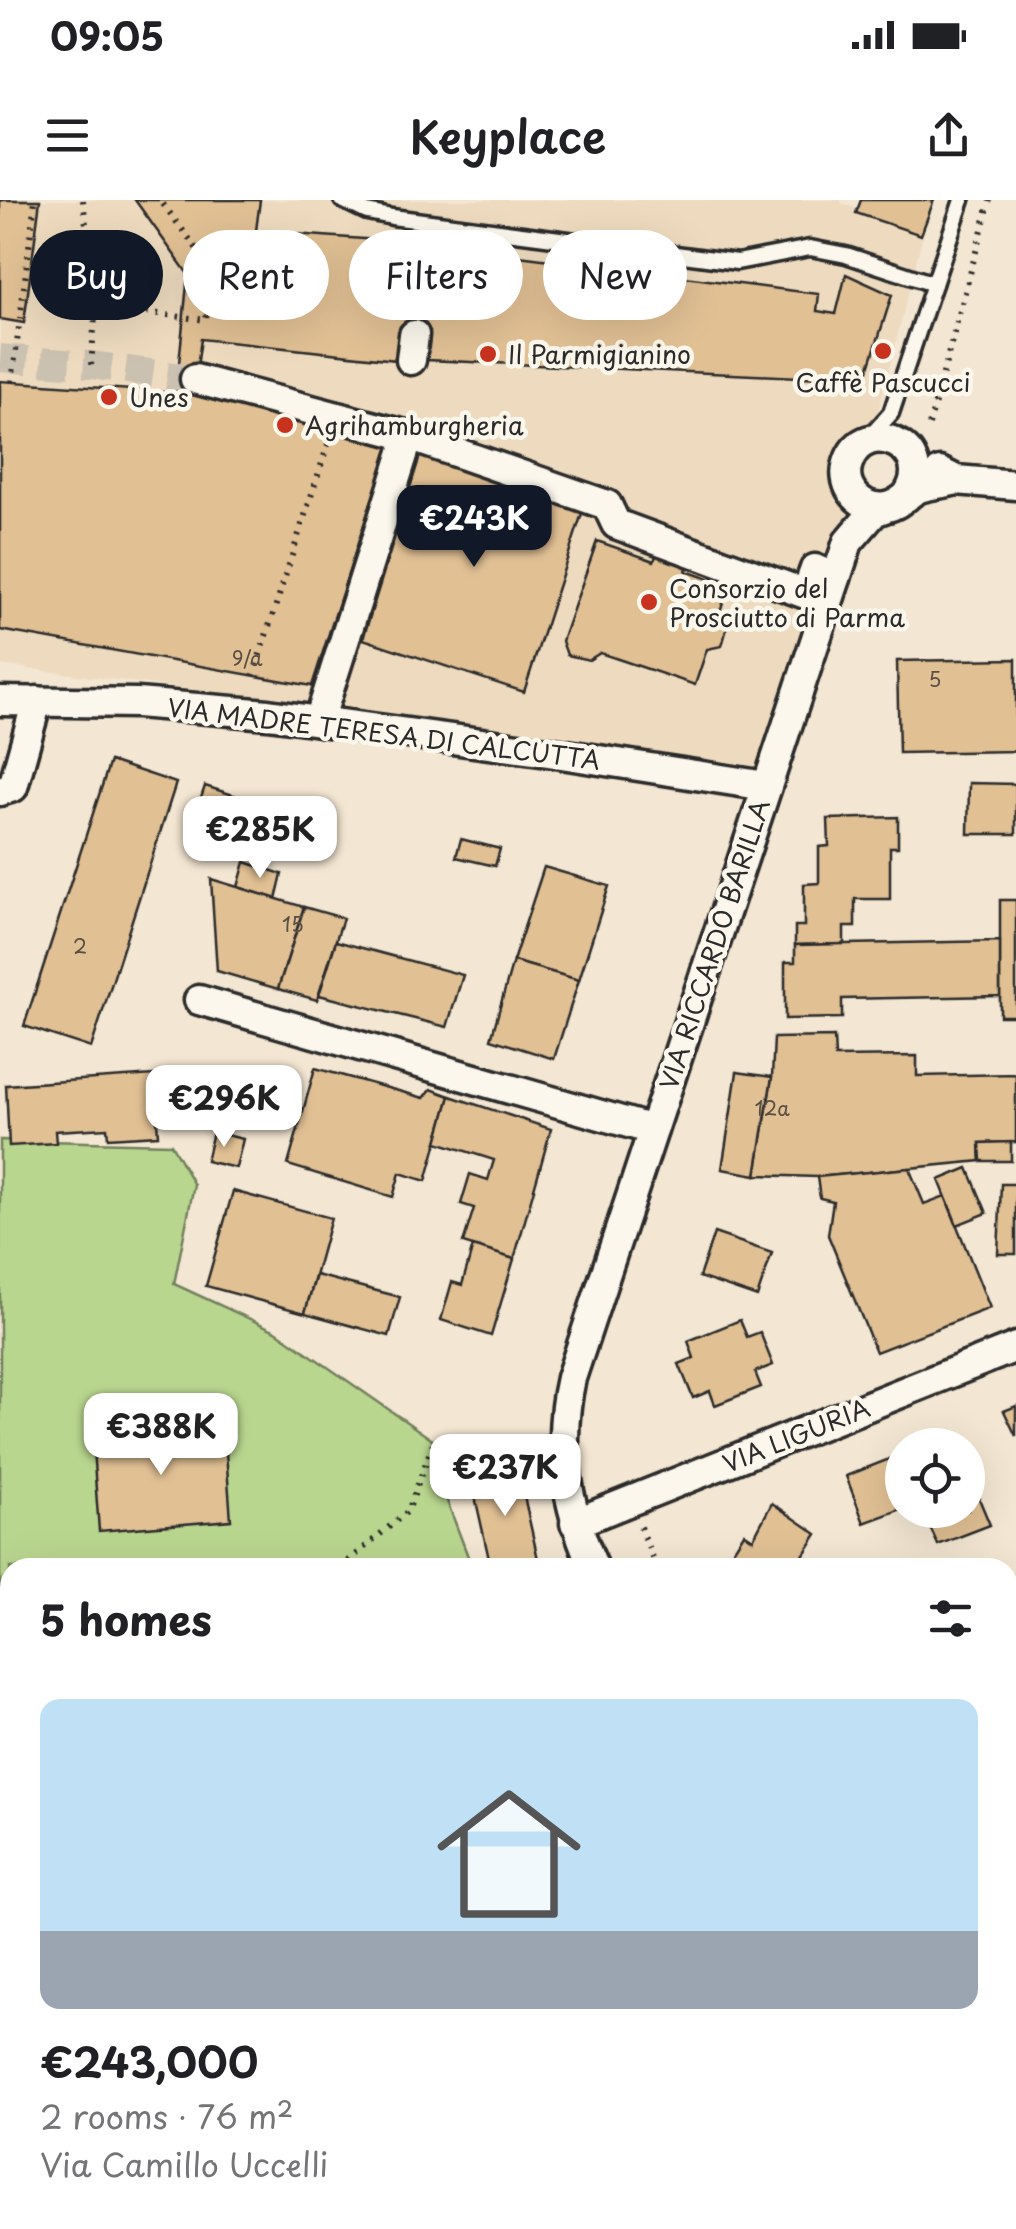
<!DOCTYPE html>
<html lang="en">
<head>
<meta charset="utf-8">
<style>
	:root { --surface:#fff; --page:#f6f6f6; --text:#202124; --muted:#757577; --accent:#111827 }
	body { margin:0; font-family:"Playpen Sans",sans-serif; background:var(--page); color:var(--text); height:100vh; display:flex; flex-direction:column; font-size:38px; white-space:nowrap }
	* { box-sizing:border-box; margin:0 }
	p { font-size:32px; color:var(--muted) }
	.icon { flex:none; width:55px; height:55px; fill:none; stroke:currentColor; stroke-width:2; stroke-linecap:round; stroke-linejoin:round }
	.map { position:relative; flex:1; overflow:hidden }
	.drawer { position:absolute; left:0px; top:1358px; width:1018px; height:672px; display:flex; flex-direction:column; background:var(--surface); border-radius:30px 30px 0 0; box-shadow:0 10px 40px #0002 }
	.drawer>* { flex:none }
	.hud { position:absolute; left:30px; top:30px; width:958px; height:90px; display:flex; gap:20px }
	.controls { position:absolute; left:885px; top:1228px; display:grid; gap:20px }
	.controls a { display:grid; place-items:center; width:100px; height:100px; border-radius:50%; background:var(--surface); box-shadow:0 10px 40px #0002; font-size:50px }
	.price { position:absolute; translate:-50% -85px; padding:0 22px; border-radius:20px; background:#fff; color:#222; font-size:32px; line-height:65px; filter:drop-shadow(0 2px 5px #0008) }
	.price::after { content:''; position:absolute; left:50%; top:60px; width:30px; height:22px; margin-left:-15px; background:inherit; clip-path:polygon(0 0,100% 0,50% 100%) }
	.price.active { background:var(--accent); color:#fff }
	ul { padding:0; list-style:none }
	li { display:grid; align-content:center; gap:20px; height:530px; padding:0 40px }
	li span { display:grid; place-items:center; height:310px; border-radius:20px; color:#555 }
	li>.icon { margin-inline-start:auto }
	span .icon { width:180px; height:180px; fill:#fffc; stroke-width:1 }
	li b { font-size:42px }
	h2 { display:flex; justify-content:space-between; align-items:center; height:120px; padding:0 40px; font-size:42px }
	.tag { padding:0 35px; border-radius:45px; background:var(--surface); box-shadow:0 10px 40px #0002; font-size:35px; line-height:90px }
	.tag.active { background:var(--accent); color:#fff }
	.status { display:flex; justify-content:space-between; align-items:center; height:70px; padding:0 50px; background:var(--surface); direction:ltr }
	.status svg { height:28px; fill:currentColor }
	header { display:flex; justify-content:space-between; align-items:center; height:130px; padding:0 40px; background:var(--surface); font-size:45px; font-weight:600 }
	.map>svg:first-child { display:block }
	.built { fill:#eedbbf }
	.green { fill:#b9d68f; stroke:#72805d; stroke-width:2.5 }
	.water { fill:#91daf2; stroke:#6894a2; stroke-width:2.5 }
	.building { fill:#e1c094; stroke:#2b2b2b; stroke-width:2.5 }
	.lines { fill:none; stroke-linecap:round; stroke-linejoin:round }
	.street-tunnel { stroke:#cbc1b1; stroke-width:28; stroke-dasharray:28 14; stroke-linecap:butt }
	.lane-casing { stroke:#2b2b2b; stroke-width:21 }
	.street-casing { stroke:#2b2b2b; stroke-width:35 }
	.path { stroke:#2b2b2b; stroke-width:6; stroke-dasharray:2.5 8; stroke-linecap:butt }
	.lane { stroke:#fbf7ec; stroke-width:14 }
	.street { stroke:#fbf7ec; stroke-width:28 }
	.poi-dot { fill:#c8321e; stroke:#fbf7ec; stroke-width:4 }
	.labels { text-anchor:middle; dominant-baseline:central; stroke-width:9; stroke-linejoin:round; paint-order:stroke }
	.number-label { font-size:20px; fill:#585045 }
	.poi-label { font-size:25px; fill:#2b2b2b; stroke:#fbf7ec; text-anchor:start }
	.street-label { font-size:25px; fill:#2b2b2b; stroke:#fbf7ec }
</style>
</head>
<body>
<div class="status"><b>09:05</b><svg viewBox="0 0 49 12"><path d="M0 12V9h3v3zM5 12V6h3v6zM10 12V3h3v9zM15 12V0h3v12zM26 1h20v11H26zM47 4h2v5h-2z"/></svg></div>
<header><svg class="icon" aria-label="menu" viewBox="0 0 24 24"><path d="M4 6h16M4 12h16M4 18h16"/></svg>Keyplace<svg class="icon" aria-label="share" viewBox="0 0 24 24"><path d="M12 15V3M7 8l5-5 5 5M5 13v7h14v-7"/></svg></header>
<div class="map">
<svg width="1016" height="2029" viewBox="0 0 1016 2029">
	<rect width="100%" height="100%" fill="#f3e6d2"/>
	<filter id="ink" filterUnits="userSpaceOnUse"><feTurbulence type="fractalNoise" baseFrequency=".01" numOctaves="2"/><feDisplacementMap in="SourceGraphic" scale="20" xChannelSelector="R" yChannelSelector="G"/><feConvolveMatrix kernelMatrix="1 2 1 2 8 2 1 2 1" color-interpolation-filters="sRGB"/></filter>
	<g filter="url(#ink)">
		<path class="built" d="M 0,0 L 841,0 L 841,3 L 924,31 L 847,334 L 755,579 L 342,509 L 0,465 Z"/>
		<g class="green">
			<path d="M 0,940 L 171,944 L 194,985 L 174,1084 L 276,1131 L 434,1241 L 442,1288 L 472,1367 L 10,1368 L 10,1468 L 0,1469 Z"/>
			<path d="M 0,1493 L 10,1680 L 10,2020 L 690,2020 L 693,2029 L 0,2029 Z"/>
		</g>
		<path class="water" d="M 10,1468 L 10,1680 L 0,1493 L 0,1469 Z"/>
		<g class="building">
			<path d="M 0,0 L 40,0 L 24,123 L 0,119 Z"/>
			<path d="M 135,0 L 260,0 L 251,69 L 277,72 L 281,33 L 405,42 L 401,101 L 431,103 L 440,46 L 819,94 L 817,111 L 836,114 L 846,74 L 892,95 L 865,180 L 427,160 L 430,131 L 400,127 L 397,160 L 201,139 L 193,195 L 392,238 L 312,486 L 0,430 L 0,181 L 176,193 L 188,74 Z"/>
			<path d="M 861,0 L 934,0 L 921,35 L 856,13 Z"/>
			<path d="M 422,249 L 586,301 L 524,492 L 363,439 Z"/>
			<path d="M 597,341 L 654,361 L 658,351 L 689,361 L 686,371 L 729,386 L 718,418 L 727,428 L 722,446 L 707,449 L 695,485 L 600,453 L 589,460 L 567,455 L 562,441 Z"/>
			<path d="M 1016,459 L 1016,551 L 899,553 L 897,461 Z"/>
			<path d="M 110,561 L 176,583 L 91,848 L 24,826 Z"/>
			<path d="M 969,583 L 1016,584 L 1016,634 L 968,634 Z"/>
			<path d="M 205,586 L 240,597 L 231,626 L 195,616 Z"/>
			<path d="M 898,617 L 898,647 L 890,647 L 890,699 L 855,699 L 855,727 L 844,727 L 844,744 L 795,745 L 795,726 L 804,726 L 804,684 L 819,683 L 819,647 L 829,646 L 828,619 Z"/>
			<path d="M 461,639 L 500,649 L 495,666 L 456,657 Z"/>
			<path d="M 245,662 L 282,674 L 276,699 L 238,687 Z"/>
			<path d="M 544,667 L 609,686 L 579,780 L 513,761 Z"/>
			<path d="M 211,679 L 304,707 L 278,789 L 217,771 Z"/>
			<rect x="1000" y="700" width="16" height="116"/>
			<path d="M 304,707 L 343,718 L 317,800 L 278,789 Z"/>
			<path d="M 336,741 L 463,775 L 447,827 L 319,795 Z"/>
			<path d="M 1000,741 L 1000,796 L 842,799 L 842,818 L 785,819 L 785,762 L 795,762 L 795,745 Z"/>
			<path d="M 513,761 L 579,780 L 554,859 L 491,839 Z"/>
			<path d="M 834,837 L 835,857 L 917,856 L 917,876 L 1016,874 L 1016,942 L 980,943 L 981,961 L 817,977 L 756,975 L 772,877 L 774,838 Z"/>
			<path d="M 315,868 L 424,898 L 431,889 L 450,896 L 426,981 L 400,973 L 393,997 L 288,965 Z"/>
			<path d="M 737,872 L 772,877 L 756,975 L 722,969 Z"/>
			<path d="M 154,875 L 158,935 L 108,938 L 107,928 L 55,931 L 56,943 L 9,946 L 6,885 Z"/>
			<path d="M 450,896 L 551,929 L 514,1059 L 463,1043 L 474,1008 L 461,1004 L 470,974 L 488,980 L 494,960 L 437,942 Z"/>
			<path d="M 213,932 L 243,939 L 236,968 L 206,961 Z"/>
			<path d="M 1011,942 L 1011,961 L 981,961 L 980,943 Z"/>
			<path d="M 909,968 L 924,1004 L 945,996 L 990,1108 L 876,1152 L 828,1035 L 833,1001 L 820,998 L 817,977 Z"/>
			<path d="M 968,968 L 987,1013 L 957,1025 L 939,980 Z"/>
			<path d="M 1001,984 L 1016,984 L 1016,1054 L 998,1054 Z"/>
			<path d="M 233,991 L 331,1018 L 305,1113 L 206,1086 Z"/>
			<path d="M 714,1033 L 772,1053 L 757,1097 L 699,1077 Z"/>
			<path d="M 473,1046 L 514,1059 L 491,1136 L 441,1120 L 452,1082 L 462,1085 Z"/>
			<path d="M 316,1075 L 400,1097 L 389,1136 L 305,1113 Z"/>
			<path d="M 740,1120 L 747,1137 L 760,1132 L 773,1165 L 755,1172 L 761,1187 L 715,1205 L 710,1191 L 693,1198 L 679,1164 L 694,1158 L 688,1141 Z"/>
			<path d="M 1016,1206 L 1016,1236 L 1004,1211 Z"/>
			<path d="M 224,1225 L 231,1320 L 99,1331 L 92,1235 Z"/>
			<path d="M 952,1235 L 956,1245 L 925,1245 Z"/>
			<path d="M 902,1254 L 902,1309 L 864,1323 L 846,1276 Z"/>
			<path d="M 517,1265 L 540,1368 L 491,1368 L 470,1274 Z"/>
			<path d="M 968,1272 L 990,1325 L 938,1345 L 922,1310 L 968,1310 Z"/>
			<path d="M 772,1303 L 817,1334 L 795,1368 L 705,1368 L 713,1356 L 724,1365 L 744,1333 L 753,1339 Z"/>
			<path d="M 1016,1395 L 1016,1429 L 1008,1431 L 1008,1398 Z"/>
			<path d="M 1009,1505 L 1016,1510 L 1016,1621 L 1008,1615 Z"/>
			<path d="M 1016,1825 L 1016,1927 L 1013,1931 L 1008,1928 L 1008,1839 Z"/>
		</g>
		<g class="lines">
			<path class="street-tunnel" d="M 0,158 L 91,165 L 195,179"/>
			<defs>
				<g id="lane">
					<path d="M 342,0 L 367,12 L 392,17 L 737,62 L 810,48 L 846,55 L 934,84"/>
					<path d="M 868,239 L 891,213 L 962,0"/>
				</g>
				<g id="street">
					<path d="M 417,98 L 427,36"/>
					<path d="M 411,160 L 414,135"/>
					<path d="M 195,179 L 409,236 L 607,305 L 616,324 L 806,394 L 815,369 L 836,378"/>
					<path d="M 940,272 L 956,280 L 1016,285"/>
					<path d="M 906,297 C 941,248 864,213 848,263 C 840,286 861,311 886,307 C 900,305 907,293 919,288 C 931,284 944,284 956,280"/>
					<path d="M 0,501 L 137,503 L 268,514 L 548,552 L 766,586"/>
					<path d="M 319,521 L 409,236"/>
					<path d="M 0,591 L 13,587 L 37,501"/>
					<path d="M 199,800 L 653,930"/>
					<path d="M 575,1323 L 1016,1147"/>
					<path d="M 594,1368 C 566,1307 556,1243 571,1178 L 848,342 L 874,312 L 887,307"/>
					<path d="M 1008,1693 L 1016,1699"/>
				</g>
			</defs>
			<use href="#lane" class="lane-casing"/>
			<use href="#street" class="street-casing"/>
			<g class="path">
				<path d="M 83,0 L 96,106 L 206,120 L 209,65 L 160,0"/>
				<path d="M 91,165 L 96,106"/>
				<path d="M 12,182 L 35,0"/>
				<path d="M 929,225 L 990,0"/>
				<path d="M 253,476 L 328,244"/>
				<path d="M 640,1327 L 657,1368"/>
				<path d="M 340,1368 L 408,1311 L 434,1241"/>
				<path d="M 0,1421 L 10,1420"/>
				<path d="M 1008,1637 L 1016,1643"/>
				<path d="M 74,2020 L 75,2029"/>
				<path d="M 164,2020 L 164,2029"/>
				<path d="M 326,2020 L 341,2029"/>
				<path d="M 217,2029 L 232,2020"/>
				<path d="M 991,2029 L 1016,2018"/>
			</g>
			<use href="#lane" class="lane"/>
			<use href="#street" class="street"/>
		</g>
	</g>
	<g class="poi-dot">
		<circle cx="883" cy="151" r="10"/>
		<circle cx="488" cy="154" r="10"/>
		<circle cx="109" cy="197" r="10"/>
		<circle cx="285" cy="225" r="10"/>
		<circle cx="649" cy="402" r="10"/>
	</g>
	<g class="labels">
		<g class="number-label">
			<text x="247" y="458">9/a</text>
			<text x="935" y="479">5</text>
			<text x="293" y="724">15</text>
			<text x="80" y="746">2</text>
			<text x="772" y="908">12a</text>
		</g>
		<g class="poi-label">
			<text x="508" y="154">Il Parmigianino</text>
			<text x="883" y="182" text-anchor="middle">Caffè Pascucci</text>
			<text x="129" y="197">Unes</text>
			<text x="305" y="225">Agrihamburgheria</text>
			<text x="669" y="388">Consorzio del<tspan x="669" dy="29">Prosciutto di Parma</tspan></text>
		</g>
		<g class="street-label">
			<text transform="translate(384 533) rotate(7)">VIA MADRE TERESA DI CALCUTTA</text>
			<text transform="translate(714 744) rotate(-72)">VIA RICCARDO BARILLA</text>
			<text transform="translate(796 1235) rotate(-22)">VIA LIGURIA</text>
		</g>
	</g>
</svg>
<div class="controls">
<a><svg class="icon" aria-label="locate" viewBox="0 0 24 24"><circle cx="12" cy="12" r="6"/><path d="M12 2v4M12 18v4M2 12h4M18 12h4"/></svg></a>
</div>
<b class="price active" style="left:474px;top:370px">€243K</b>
<b class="price" style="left:260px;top:681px">€285K</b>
<b class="price" style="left:224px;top:950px">€296K</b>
<b class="price" style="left:161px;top:1278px">€388K</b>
<b class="price" style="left:505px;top:1319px">€237K</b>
<div class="hud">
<a class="tag active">Buy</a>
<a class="tag">Rent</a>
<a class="tag">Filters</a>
<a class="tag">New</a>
</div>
<section class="drawer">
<h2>5 homes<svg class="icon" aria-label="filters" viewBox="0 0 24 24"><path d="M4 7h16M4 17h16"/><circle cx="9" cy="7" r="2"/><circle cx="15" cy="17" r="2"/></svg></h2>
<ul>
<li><span style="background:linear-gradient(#bfe0f5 75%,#9aa5b1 0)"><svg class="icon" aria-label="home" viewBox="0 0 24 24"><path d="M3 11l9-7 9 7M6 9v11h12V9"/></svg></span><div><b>€243,000</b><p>2 rooms · 76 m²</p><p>Via Camillo Uccelli</p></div></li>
</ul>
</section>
</div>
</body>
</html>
